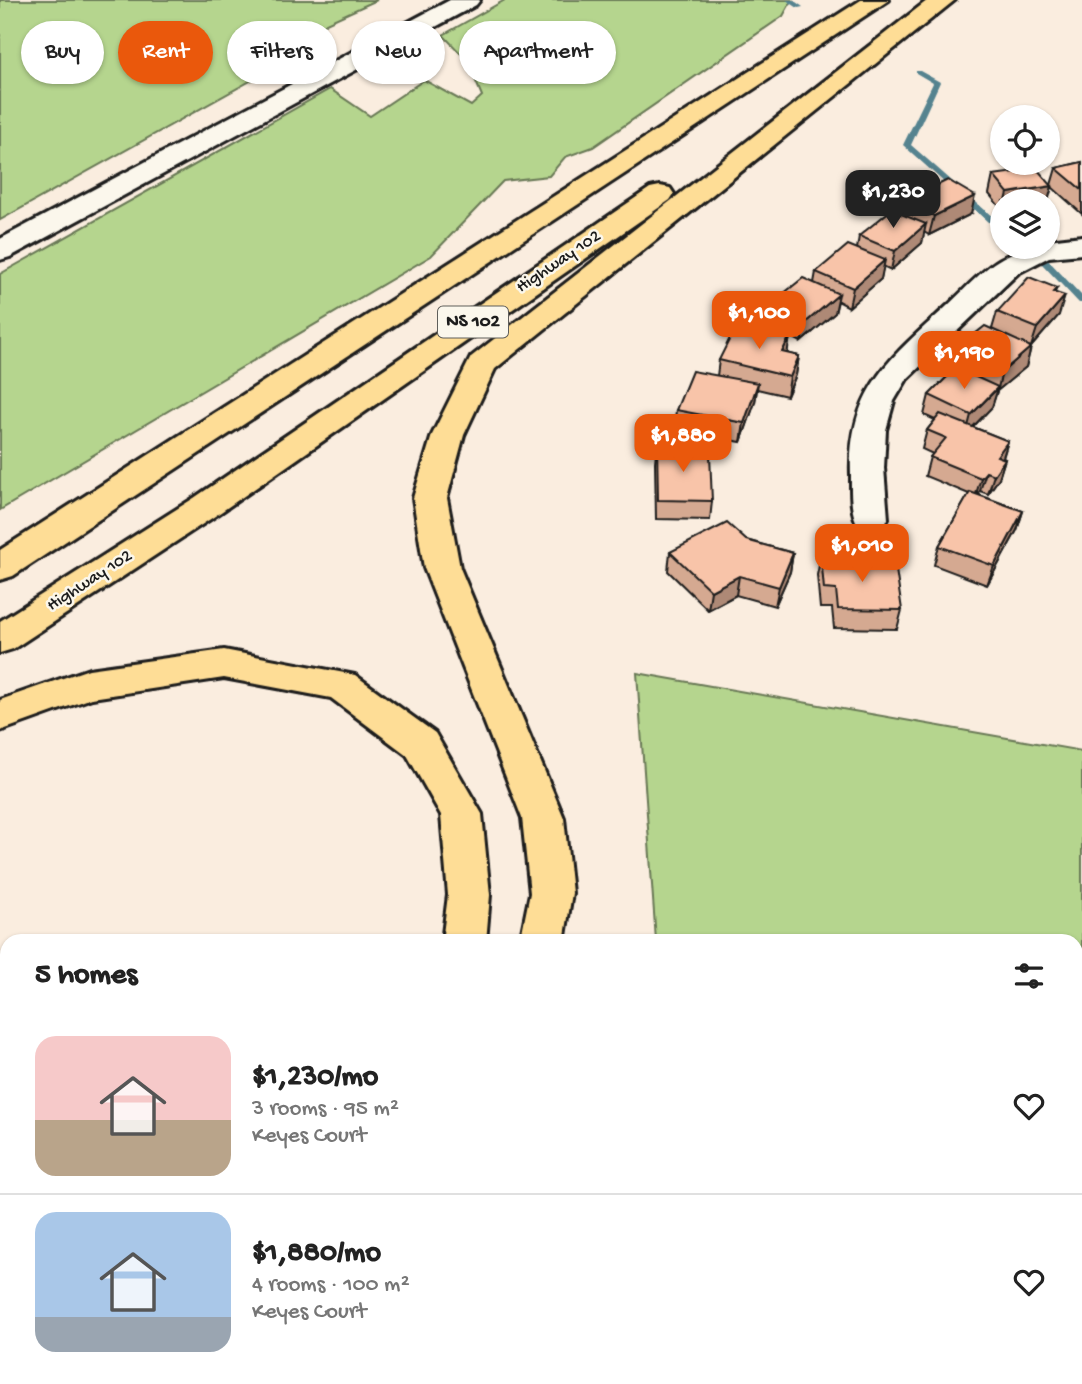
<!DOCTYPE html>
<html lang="en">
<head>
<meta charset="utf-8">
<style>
	:root { --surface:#fff; --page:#f2f2f2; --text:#222; --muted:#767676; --line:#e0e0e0; --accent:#ea580c }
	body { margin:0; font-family:"Gochi Hand",sans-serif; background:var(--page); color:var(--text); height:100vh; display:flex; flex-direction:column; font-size:26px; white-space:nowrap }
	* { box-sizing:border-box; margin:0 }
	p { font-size:23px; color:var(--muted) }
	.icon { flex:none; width:38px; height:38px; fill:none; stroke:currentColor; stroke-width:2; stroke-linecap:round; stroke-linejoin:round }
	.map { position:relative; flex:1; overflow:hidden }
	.panel { position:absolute; left:0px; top:934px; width:1083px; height:450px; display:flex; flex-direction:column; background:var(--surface); border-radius:21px 21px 0 0; box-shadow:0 2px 5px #0004 }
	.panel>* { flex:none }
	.hud { position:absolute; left:21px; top:21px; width:700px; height:63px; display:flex; gap:14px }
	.buttons { position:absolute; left:990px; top:105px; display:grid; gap:14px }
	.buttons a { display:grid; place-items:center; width:70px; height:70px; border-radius:50%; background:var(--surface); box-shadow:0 2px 5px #0004; font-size:35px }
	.price { position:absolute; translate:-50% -60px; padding:0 16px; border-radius:14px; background:var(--accent); color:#fff; font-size:23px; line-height:46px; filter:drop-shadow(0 2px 4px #0008) }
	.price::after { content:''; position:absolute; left:50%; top:42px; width:21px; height:16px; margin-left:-10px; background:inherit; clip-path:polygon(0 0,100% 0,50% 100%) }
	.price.current { background:#222; color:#fff }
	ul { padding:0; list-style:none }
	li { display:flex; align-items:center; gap:21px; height:175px; padding:0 35px }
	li+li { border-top:2px solid var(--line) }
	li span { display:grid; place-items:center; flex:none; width:196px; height:140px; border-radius:21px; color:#555 }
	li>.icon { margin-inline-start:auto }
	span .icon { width:84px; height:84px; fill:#fffc; stroke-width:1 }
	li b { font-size:30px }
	h2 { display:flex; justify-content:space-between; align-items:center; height:84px; padding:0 35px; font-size:30px }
	.tag { padding:0 24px; border-radius:32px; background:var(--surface); box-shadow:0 2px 5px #0004; font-size:24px; line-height:63px }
	.tag.current { background:var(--accent); color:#fff }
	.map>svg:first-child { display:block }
	.green { fill:#b5d58e; stroke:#687855; stroke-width:2 }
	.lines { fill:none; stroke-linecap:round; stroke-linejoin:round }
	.stream { fill:#55838f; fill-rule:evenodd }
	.minor-casing { stroke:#1c1c1c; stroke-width:6 }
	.highway-casing { stroke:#1c1c1c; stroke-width:6 }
	.minor { fill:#fbf7ec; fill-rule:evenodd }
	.highway { fill:#fedd96; fill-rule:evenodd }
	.wall { fill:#d5a991; stroke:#1c1c1c; stroke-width:2 }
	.shaded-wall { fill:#ae8976; stroke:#1c1c1c; stroke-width:2 }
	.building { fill:#f8c4a9; stroke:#1c1c1c; stroke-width:2 }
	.labels { text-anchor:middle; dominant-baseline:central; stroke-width:5; stroke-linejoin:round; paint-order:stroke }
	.far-street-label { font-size:18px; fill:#1c1c1c; stroke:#fbf7ec }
	.shield { fill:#fbf7ec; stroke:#5f5e5a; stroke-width:2 }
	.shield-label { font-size:19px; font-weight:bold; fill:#1c1c1c }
</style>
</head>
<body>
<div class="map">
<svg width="1082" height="1384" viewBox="0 0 1082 1384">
	<rect width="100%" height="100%" fill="#faeddf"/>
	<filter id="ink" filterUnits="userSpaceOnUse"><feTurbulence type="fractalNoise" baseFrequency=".0143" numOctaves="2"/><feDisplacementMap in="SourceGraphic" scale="14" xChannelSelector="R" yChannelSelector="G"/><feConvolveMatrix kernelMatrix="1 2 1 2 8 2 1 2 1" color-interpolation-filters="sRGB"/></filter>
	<g filter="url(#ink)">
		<g class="green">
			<path d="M 0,0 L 377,0 L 326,23 L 299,54 L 0,220 Z"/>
			<path d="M 505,0 L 792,0 L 783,16 L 593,147 L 565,157 L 549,176 L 503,181 L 431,256 L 0,510 L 0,274 L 330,89 L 370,116 L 424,80 L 471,106 L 482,96 L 467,60 L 443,35 Z"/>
			<path d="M 637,673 L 1082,751 L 1082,1031 L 1076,1029 L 1076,942 L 656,941 Z"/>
		</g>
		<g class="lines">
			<g class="stream">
				<path d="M 786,0 L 793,0 L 803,7 L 798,8 Z"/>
				<path d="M 916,71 L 920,71 L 940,82 L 911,145 L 994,218 L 994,222 L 988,222 L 903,145 L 933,83 L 916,73 Z"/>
				<path d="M 1042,260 L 1048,260 L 1082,296 L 1082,303 L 1079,303 L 1042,264 Z"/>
			</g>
			<defs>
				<g id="minor">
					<path d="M 450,0 L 480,0 L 476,5 L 10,257 L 0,260 L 0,239 Z"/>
					<path d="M 1082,236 L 1082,254 L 1049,257 L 1018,273 L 907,379 L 894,401 L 886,430 L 884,468 L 888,519 L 883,527 L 871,531 L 859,527 C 850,513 851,492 851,475 C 848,391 889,359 946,307 C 981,275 998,247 1048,247 L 1048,240 Z"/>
					<path d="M 846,1377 L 906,1377 L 903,1384 L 843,1384 Z"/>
				</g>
				<g id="highway">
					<path d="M 861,0 L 889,0 L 13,576 L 0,580 L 0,550 Z"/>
					<path d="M 928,0 L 955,0 L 495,369 L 464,435 L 447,498 L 460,568 L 564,818 L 572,893 L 564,942 L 520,942 L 530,893 L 522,818 L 424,568 L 413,498 L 432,435 L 471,357 Z"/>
					<path d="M 660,186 L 670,188 L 674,194 L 670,200 L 218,514 L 13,649 L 0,653 L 0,621 L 194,498 L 650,188 Z"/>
					<path d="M 224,650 L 355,675 L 435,733 L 482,814 L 490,895 L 486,942 L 442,942 L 448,895 L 441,815 L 407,755 L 331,698 L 224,678 L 92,698 L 0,731 L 0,700 L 89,669 Z"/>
					<path d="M 7,1298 L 7,1350 L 0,1353 L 0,1301 Z"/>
					<path d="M 224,1377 L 281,1377 L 278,1384 L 221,1384 Z"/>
				</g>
			</defs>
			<use href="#minor" class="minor-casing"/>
			<use href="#highway" class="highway-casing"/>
			<use href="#minor" class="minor"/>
			<use href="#highway" class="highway"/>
		</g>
		<g class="wall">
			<path d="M 1082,162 L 1082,214 L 1052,187 L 1048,201 L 1003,201 L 1003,211 L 989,194 L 993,175 L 1051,185 L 1056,168 Z"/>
			<path d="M 906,200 L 971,214 L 929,235 L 924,232 L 922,243 L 891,270 L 883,266 L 881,279 L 849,307 L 838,301 L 835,313 L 801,342 L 790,336 L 787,353 L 799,356 L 796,375 L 787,396 L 757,389 L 755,402 L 741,442 L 674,429 L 676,410 L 717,376 L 719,360 L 789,336 L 766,325 L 768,306 L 814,283 L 816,272 L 857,249 L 859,236 L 903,215 Z"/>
			<path d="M 1057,288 L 1055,292 L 1059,315 L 1031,347 L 1026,367 L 997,391 L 992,407 L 973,427 L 1008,441 L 1003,458 L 1005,459 L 999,478 L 988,494 L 980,491 L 977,494 L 1023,511 L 1017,530 L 987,585 L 934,565 L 939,546 L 969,494 L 925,476 L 930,457 L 933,454 L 922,449 L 927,430 L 935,420 L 924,415 L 929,395 L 954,370 L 951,368 L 956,349 L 992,329 L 997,312 Z"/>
			<path d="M 657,443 L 692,455 L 712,501 L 710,520 L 656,519 L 655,462 Z"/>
			<path d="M 746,540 L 793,553 L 790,572 L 775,606 L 736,595 L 708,610 L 668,571 L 670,552 Z"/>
			<path d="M 821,556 L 848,562 L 902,610 L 897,629 L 834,628 L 832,608 L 820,608 L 817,575 Z"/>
			<path d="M 1076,1066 L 1082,1068 L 1082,1164 L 1076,1162 Z"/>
			<path d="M 622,1377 L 720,1377 L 718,1384 L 621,1384 Z"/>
		</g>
		<g class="shaded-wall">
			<path d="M 1052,186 L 1048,201 L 1006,201 L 1008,193 Z"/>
			<path d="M 975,196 L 971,214 L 929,235 L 934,216 Z"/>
			<path d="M 926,224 L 922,243 L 891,270 L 895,251 Z"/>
			<path d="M 885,260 L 881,279 L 849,307 L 853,288 Z"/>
			<path d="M 839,294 L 835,313 L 801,342 L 805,323 Z"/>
			<path d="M 1065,296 L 1059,315 L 1031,347 L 1037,328 Z"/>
			<path d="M 790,336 L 787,355 L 782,352 Z"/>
			<path d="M 1031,347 L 1026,367 L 997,391 L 992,407 L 966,434 L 971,415 L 998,388 L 1002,372 Z"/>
			<path d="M 799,356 L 796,375 L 787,396 L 790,377 Z"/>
			<path d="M 758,383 L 755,402 L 741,442 L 744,423 Z"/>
			<path d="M 1008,441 L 1002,460 L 991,475 L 997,456 Z"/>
			<path d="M 1005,459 L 999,478 L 988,494 L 994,475 Z"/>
			<path d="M 986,472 L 980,491 L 975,497 L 981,478 Z"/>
			<path d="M 1023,511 L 1017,530 L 987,585 L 994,566 Z"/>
			<path d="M 793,553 L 790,572 L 775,606 L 779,587 Z"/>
			<path d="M 739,576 L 736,595 L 708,610 L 711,591 Z"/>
		</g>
		<g class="building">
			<path d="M 1082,162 L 1082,190 L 1056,168 Z"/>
			<path d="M 1037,169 L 1052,186 L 1008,193 L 993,175 Z"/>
			<path d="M 948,180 L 975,196 L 934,216 L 906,200 Z"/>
			<path d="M 891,210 L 926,224 L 895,251 L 859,236 Z"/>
			<path d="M 848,245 L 885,260 L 853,288 L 816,272 Z"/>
			<path d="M 1029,277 L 1057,288 L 1053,292 L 1065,296 L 1037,328 L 997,312 Z"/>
			<path d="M 803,278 L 839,294 L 805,323 L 768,306 Z"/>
			<path d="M 737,324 L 790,336 L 782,352 L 799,356 L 790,377 L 719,360 Z"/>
			<path d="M 985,326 L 1031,347 L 1002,372 L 956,349 Z"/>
			<path d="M 956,368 L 998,387 L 971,415 L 929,395 Z"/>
			<path d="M 692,371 L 758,383 L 744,423 L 676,410 Z"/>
			<path d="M 940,414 L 1008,441 L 997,456 L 1005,459 L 994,475 L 986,472 L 981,478 L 930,457 L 946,438 L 927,430 Z"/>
			<path d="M 657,443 L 691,443 L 692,455 L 710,455 L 712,501 L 658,500 Z"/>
			<path d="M 970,492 L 1023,511 L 994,566 L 939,546 Z"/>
			<path d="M 727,523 L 746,540 L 793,553 L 779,587 L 739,576 L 711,591 L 670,552 Z"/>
			<path d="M 821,556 L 847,557 L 848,562 L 895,563 L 902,610 L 838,609 L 836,590 L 824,589 Z"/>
			<path d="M 1076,1066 L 1082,1068 L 1082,1136 L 1076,1134 Z"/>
			<path d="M 622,1377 L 719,1377 L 716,1384 L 632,1384 L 622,1379 Z"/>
		</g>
	</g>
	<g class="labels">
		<g class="far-street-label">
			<text transform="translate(559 262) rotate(-34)">Highway 102</text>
			<text transform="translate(90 581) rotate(-33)">Highway 102</text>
		</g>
		<rect class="shield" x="438" y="306.5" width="70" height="31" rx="5"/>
		<g class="shield-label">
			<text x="473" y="322">NS 102</text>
		</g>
	</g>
</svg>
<div class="buttons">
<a><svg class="icon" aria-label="locate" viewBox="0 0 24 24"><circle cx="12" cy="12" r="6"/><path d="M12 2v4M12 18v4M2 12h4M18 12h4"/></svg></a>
<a><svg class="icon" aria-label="layers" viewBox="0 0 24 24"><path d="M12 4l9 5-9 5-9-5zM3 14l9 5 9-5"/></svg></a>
</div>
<b class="price current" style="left:893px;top:230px">$1,230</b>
<b class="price" style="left:759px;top:351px">$1,100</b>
<b class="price" style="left:964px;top:391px">$1,190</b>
<b class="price" style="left:683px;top:474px">$1,880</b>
<b class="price" style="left:862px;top:584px">$1,010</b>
<div class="hud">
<a class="tag">Buy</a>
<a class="tag current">Rent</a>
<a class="tag">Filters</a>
<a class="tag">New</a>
<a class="tag">Apartment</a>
</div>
<section class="panel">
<h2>5 homes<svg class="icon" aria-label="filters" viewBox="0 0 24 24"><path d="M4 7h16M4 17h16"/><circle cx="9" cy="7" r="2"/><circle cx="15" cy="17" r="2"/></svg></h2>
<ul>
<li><span style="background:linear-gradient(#f6c9c9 60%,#b9a48a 0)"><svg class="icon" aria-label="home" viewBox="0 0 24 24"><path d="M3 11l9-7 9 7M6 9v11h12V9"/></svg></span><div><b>$1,230/mo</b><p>3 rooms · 95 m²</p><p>Keyes Court</p></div><svg class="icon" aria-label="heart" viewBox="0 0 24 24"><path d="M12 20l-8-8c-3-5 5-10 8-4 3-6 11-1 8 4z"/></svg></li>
<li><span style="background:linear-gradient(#a9c7e8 75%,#9aa5b1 0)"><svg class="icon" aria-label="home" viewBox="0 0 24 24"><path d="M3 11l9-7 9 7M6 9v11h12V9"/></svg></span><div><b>$1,880/mo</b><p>4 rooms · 100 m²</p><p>Keyes Court</p></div><svg class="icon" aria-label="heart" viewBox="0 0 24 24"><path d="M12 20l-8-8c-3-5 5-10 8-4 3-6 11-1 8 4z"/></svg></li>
</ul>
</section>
</div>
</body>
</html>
